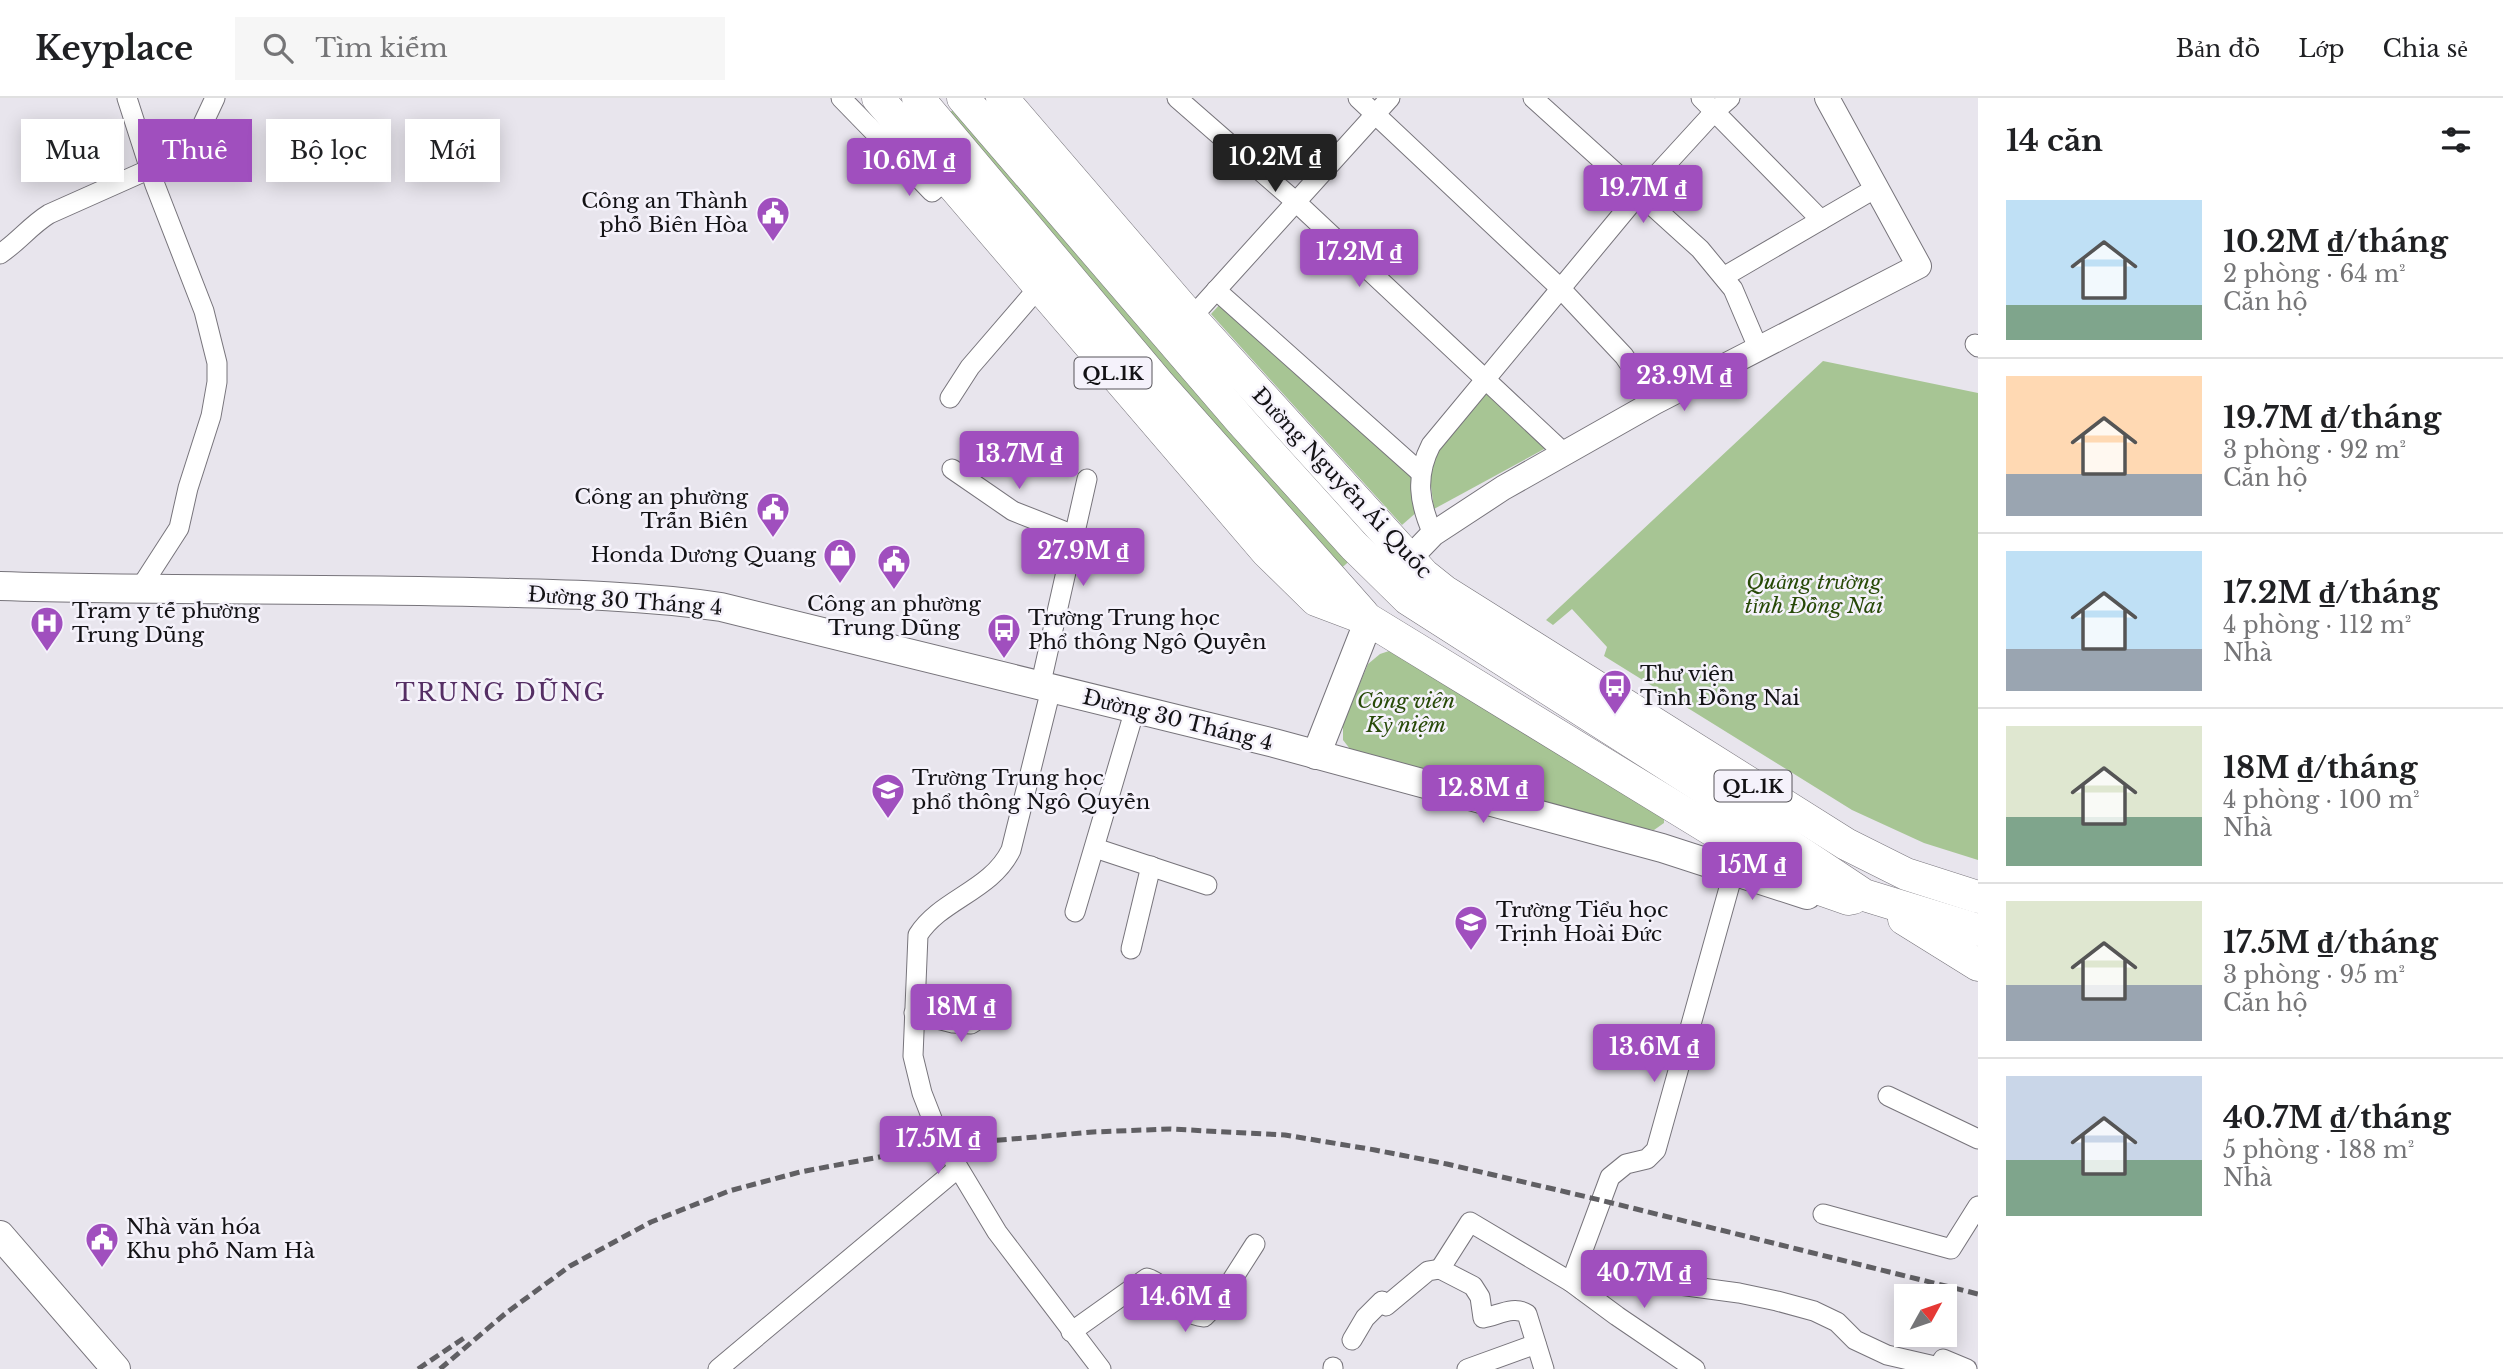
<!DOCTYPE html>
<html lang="vi">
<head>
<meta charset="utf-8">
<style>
	:root { --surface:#fff; --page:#f6f6f6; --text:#202124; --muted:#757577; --line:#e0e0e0; --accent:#a04fbe }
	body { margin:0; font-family:"Libre Baskerville",serif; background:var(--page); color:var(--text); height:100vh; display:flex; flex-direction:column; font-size:26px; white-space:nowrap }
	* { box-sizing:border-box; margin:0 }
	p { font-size:23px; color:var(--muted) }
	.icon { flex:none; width:38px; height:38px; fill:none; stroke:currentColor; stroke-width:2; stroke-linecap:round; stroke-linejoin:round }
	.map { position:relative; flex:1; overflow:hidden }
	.details { display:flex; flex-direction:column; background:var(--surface); width:525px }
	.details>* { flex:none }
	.hud { position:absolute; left:21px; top:21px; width:665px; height:63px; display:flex; gap:14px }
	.needle { width:46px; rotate:50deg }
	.buttons { position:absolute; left:1894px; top:1186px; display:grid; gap:14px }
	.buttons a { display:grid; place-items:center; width:63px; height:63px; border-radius:0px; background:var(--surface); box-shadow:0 4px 18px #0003; font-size:35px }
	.price { position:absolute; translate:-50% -60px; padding:0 16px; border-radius:7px; background:var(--accent); color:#fff; font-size:23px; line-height:46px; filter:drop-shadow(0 2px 4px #0008) }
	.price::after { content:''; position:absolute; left:50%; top:42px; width:21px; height:16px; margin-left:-10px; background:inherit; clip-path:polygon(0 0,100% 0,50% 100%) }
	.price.active { background:#222; color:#fff }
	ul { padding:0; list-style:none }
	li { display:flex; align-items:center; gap:21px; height:175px; padding:0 28px }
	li+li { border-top:2px solid var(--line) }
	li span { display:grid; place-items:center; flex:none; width:196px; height:140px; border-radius:0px; color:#555 }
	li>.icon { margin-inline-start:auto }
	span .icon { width:84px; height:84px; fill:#fffc; stroke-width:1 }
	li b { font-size:30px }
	h2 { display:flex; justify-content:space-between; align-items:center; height:84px; padding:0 28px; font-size:30px }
	.pill { padding:0 24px; border-radius:0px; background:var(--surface); box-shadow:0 4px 18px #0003; font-size:24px; line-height:63px }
	.pill.active { background:var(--accent); color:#fff }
	header { display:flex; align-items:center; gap:42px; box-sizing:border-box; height:98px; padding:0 35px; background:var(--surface); border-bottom:2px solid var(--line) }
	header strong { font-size:33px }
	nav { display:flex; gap:38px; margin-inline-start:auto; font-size:24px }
	.search { width:490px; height:63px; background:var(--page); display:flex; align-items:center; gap:18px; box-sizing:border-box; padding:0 24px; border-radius:0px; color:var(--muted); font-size:26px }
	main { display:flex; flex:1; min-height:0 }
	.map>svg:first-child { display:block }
	.green { fill:#a7c594 }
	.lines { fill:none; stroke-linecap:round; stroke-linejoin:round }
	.minor-casing { stroke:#77747b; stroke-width:21 }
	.tertiary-casing { stroke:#77747b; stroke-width:26 }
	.secondary-casing { stroke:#77747b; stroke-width:30 }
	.primary-casing { stroke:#77747b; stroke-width:33 }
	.minor { stroke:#fff; stroke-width:19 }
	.tertiary { stroke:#fff; stroke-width:24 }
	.secondary { stroke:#fff; stroke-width:28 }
	.primary { stroke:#fff; stroke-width:32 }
	.rail { stroke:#605f63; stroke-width:5; stroke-dasharray:10 5; stroke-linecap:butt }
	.labels { text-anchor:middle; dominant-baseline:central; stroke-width:5; stroke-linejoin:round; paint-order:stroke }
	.shield { fill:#f5f2fb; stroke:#57555a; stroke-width:2 }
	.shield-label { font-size:19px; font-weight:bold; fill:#131215 }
	.poi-label { font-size:21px; fill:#131215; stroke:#f5f2fb; text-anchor:start }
	.street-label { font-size:21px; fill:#131215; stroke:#f5f2fb }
	.park-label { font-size:21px; font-style:italic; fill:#274907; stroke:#f5f2fb }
	.quarter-label { font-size:24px; letter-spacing:2px; fill:#552e64; stroke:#f5f2fb }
</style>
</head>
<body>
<header>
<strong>Keyplace</strong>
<div class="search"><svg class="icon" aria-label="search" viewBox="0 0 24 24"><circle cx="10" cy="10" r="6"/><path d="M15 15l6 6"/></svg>Tìm kiếm</div>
<nav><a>Bản đồ</a><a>Lớp</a><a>Chia sẻ</a></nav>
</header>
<main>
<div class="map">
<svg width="1978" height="1271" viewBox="0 0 1978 1271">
	<rect width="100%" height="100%" fill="#e8e5ed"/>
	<g class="green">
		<path d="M 956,9 L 1353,460 L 1338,473 L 946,18 Z"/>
		<path d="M 1222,204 L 1414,379 L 1418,413 L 1402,427 L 1211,216 Z"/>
		<path d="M 1823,263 L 1978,295 L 1978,762 L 1924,745 L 1852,712 L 1604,558 L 1607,549 L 1572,511 L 1553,527 L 1546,522 Z"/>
		<path d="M 1486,290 L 1546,350 L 1434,411 L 1428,365 Z"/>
		<path d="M 1389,553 L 1664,718 L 1664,725 L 1654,732 L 1646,731 L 1350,651 L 1343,642 L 1343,625 L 1368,566 L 1380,556 Z"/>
	</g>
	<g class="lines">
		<defs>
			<g id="minor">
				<path d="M 127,0 L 155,87 L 204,213 L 217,265 L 217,284 L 211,318 L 188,390 L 179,430 L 139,492"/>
				<path d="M 841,0 L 880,40 L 889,31"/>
				<path d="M 1177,0 L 1296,104 L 1565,356"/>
				<path d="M 1358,0 L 1561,191 L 1624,258 L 1655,304"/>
				<path d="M 1533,0 L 1700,151 L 1733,191 L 1759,252"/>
				<path d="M 1701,0 L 1821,122"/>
				<path d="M 880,40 L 932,94 L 947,81"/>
				<path d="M 185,64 L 215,0"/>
				<path d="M 0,156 C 18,144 31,127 49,116 L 150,71"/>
				<path d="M 1725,178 L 1876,90"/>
				<path d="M 1216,192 L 1421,375"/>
				<path d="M 1191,220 L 1390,0"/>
				<path d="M 1975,246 L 1978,249"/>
				<path d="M 950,300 L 970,269 L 1039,189"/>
				<path d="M 952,371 L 1013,413 L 1074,437"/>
				<path d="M 1433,436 C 1419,405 1415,378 1431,347 L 1639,96 L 1715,13 L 1730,0"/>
				<path d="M 1040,589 L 1087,381"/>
				<path d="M 1051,591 L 1011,752 C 991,793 941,801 918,837 L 913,958 L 922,995 L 938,1036 L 997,1134 L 1101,1271"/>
				<path d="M 1095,750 L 1207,787"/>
				<path d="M 1075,814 L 1135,611"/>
				<path d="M 1131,851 L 1151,768"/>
				<path d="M 914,915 L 953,925 L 971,926 L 996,910"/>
				<path d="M 1888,998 L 1978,1041"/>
				<path d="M 1823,1116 L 1951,1151 L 1978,1108"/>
				<path d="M 1571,1184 L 1610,1079 L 1626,1066 L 1647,1061 L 1656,1052 L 1734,772"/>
				<path d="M 1582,1192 L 1642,1182 L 1739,1195 L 1777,1203 L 1814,1213 L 1837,1224 L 1855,1242 L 1887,1257 L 1939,1269"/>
				<path d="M 1386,1208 L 1428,1173 L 1440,1171"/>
				<path d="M 1071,1234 L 1147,1180 C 1170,1187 1178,1217 1204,1219 L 1216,1207 L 1255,1146"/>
				<path d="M 1352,1242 L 1365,1220 L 1382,1203"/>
				<path d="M 1333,1269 L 1333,1271"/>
				<path d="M 718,1271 L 957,1071"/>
				<path d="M 1467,1271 L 1536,1246"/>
				<path d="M 1544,1271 L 1527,1216 C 1514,1207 1497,1218 1483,1220 L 1480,1199 L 1473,1188 L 1440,1171 L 1470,1124 L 1571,1184 L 1617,1218 L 1695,1271"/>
				<path d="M 1938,1271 L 1943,1261 L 1967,1271"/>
			</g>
			<path id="tertiary" d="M 1408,462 L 1433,436 L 1503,390 L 1655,304 L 1919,168 L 1827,0"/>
			<g id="secondary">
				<path d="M 0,488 C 157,493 315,490 472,494 C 555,496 639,497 721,509 L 1274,645 L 1662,750 L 1807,797"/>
				<path d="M 1316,657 L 1369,522"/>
				<path d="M 0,1137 L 116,1271"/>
			</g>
			<g id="primary">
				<path d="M 878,0 L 1267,454 L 1316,502 L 1369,522 L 1740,749 L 1808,787 L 1848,801 L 1853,800"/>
				<path d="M 918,0 L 1158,285 L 1363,516"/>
				<path d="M 963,0 L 1241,323 L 1354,448 L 1408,501 L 1699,687 L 1864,797 L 1978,832"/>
				<path d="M 1002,0 L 1191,220 L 1424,477 L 1444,493 L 1846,746 L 1906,776 L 1978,799"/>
				<path d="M 1904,821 L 1978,867"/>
			</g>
		</defs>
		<use href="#minor" class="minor-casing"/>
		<use href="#tertiary" class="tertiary-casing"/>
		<use href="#secondary" class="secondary-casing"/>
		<use href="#primary" class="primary-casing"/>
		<use href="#minor" class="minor"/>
		<use href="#tertiary" class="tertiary"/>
		<use href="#secondary" class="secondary"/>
		<use href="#primary" class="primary"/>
		<g class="rail">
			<path d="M 418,1271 L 464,1240"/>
			<path d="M 440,1271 L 506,1215 L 570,1168 L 651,1124 L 729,1093 L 800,1074 L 943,1047 L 1093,1034 L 1170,1031 L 1285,1037 L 1375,1052 L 1447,1066 L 1600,1102 L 1978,1196"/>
		</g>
	</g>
	<defs>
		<symbol id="civic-pin" viewBox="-11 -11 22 30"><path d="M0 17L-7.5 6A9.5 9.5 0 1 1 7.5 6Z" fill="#a04fbe" stroke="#f5f2fb"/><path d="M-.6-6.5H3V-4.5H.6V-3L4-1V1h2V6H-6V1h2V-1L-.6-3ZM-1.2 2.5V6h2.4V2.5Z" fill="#fff"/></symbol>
		<symbol id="shop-pin" viewBox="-11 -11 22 30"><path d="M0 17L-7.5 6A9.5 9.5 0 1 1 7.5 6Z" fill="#a04fbe" stroke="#f5f2fb"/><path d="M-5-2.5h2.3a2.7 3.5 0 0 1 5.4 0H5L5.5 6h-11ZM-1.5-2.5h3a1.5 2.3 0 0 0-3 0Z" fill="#fff"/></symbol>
		<symbol id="hospital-pin" viewBox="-11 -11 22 30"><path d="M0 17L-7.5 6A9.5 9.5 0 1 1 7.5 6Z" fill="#a04fbe" stroke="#f5f2fb"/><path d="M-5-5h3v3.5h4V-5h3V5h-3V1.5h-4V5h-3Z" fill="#fff"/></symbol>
		<symbol id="bus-pin" viewBox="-11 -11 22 30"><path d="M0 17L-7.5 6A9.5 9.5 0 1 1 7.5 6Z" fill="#a04fbe" stroke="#f5f2fb"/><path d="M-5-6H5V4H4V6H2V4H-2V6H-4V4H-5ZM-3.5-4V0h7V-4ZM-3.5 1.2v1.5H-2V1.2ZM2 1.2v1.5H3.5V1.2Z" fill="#fff"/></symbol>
		<symbol id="school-pin" viewBox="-11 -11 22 30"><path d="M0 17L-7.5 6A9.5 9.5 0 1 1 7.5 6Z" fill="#a04fbe" stroke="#f5f2fb"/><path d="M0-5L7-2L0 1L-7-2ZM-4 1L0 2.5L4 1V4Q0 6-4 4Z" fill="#fff"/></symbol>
	</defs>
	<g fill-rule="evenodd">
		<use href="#civic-pin" x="754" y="96" width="38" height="52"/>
		<use href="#civic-pin" x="754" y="392" width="38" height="52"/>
		<use href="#shop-pin" x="821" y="438" width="38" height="52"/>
		<use href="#civic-pin" x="875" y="444" width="38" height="52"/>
		<use href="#hospital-pin" x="28" y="506" width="38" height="52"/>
		<use href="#bus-pin" x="985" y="513" width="38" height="52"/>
		<use href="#bus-pin" x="1596" y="569" width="38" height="52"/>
		<use href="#school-pin" x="869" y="673" width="38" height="52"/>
		<use href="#school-pin" x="1452" y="805" width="38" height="52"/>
		<use href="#civic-pin" x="83" y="1122" width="38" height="52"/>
	</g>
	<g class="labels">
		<g class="shield">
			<rect x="1074.5" y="259.5" width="77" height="31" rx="5"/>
			<rect x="1714.5" y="672.5" width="77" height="31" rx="5"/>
		</g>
		<g class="shield-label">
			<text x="1113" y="275">QL.1K</text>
			<text x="1753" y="688">QL.1K</text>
		</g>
		<g class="poi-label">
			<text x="748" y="103" text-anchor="end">Công an Thành<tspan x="748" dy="24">phố Biên Hòa</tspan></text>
			<text x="748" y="399" text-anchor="end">Công an phường<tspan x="748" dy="24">Trấn Biên</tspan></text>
			<text x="816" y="457" text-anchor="end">Honda Dương Quang</text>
			<text x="894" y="506" text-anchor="middle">Công an phường<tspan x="894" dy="24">Trung Dũng</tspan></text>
			<text x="72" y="513">Trạm y tế phường<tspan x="72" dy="24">Trung Dũng</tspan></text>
			<text x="1028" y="520">Trường Trung học<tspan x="1028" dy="24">Phổ thông Ngô Quyền</tspan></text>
			<text x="1640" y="576">Thư viện<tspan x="1640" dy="24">Tỉnh Đồng Nai</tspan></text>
			<text x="912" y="680">Trường Trung học<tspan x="912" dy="24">phổ thông Ngô Quyền</tspan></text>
			<text x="1496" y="812">Trường Tiểu học<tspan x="1496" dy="24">Trịnh Hoài Đức</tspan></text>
			<text x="126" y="1129">Nhà văn hóa<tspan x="126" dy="24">Khu phố Nam Hà</tspan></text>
		</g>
		<g class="street-label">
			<text transform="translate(1342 385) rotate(47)">Đường Nguyễn Ái Quốc</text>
			<text transform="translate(625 503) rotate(4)">Đường 30 Tháng 4</text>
			<text transform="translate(1178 622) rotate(14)">Đường 30 Tháng 4</text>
		</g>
		<g class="park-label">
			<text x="1814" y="484">Quảng trường<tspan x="1814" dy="24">tỉnh Đồng Nai</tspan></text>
			<text x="1406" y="603">Công viên<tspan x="1406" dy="24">Kỷ niệm</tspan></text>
		</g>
		<g class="quarter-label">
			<text x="501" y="594">TRUNG DŨNG</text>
		</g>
	</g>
</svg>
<div class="buttons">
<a><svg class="needle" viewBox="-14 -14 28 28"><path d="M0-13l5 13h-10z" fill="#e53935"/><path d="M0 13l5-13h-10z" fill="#757577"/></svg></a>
</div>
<b class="price active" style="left:1275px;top:96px">10.2M ₫</b>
<b class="price" style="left:909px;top:100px">10.6M ₫</b>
<b class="price" style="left:1643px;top:127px">19.7M ₫</b>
<b class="price" style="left:1359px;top:191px">17.2M ₫</b>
<b class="price" style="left:1684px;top:315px">23.9M ₫</b>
<b class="price" style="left:1019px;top:393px">13.7M ₫</b>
<b class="price" style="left:1083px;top:490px">27.9M ₫</b>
<b class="price" style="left:1483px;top:727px">12.8M ₫</b>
<b class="price" style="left:1752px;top:804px">15M ₫</b>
<b class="price" style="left:961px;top:946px">18M ₫</b>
<b class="price" style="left:1654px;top:986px">13.6M ₫</b>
<b class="price" style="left:938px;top:1078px">17.5M ₫</b>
<b class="price" style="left:1644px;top:1212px">40.7M ₫</b>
<b class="price" style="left:1185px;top:1236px">14.6M ₫</b>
<div class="hud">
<a class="pill">Mua</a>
<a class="pill active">Thuê</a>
<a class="pill">Bộ lọc</a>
<a class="pill">Mới</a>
</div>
</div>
<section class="details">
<h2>14 căn<svg class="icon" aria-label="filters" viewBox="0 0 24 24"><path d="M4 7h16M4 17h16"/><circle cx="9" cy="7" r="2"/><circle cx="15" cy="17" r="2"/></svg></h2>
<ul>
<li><span style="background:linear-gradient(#bfe0f5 75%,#7fa58c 0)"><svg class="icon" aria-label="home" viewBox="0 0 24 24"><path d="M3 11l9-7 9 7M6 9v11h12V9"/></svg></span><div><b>10.2M ₫/tháng</b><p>2 phòng · 64 m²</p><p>Căn hộ</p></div></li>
<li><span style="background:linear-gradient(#ffd9b3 70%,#9aa5b1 0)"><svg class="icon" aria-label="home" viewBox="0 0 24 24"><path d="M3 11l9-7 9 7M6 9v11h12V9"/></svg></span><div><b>19.7M ₫/tháng</b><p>3 phòng · 92 m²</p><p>Căn hộ</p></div></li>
<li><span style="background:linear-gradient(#bfe0f5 70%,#9aa5b1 0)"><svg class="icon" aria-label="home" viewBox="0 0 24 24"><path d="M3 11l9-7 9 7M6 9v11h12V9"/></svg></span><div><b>17.2M ₫/tháng</b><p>4 phòng · 112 m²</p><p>Nhà</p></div></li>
<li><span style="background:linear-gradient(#dfe7d0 65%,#7fa58c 0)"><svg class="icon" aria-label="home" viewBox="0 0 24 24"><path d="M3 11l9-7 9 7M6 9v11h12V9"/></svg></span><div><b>18M ₫/tháng</b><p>4 phòng · 100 m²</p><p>Nhà</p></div></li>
<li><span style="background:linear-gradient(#dfe7d0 60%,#9aa5b1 0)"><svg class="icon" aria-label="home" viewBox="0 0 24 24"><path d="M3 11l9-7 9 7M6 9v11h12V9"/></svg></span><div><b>17.5M ₫/tháng</b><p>3 phòng · 95 m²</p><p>Căn hộ</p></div></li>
<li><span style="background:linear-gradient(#c9d6e8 60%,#7fa58c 0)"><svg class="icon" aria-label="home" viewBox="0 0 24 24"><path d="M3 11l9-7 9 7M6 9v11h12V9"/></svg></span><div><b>40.7M ₫/tháng</b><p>5 phòng · 188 m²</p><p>Nhà</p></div></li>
</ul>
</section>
</main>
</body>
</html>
